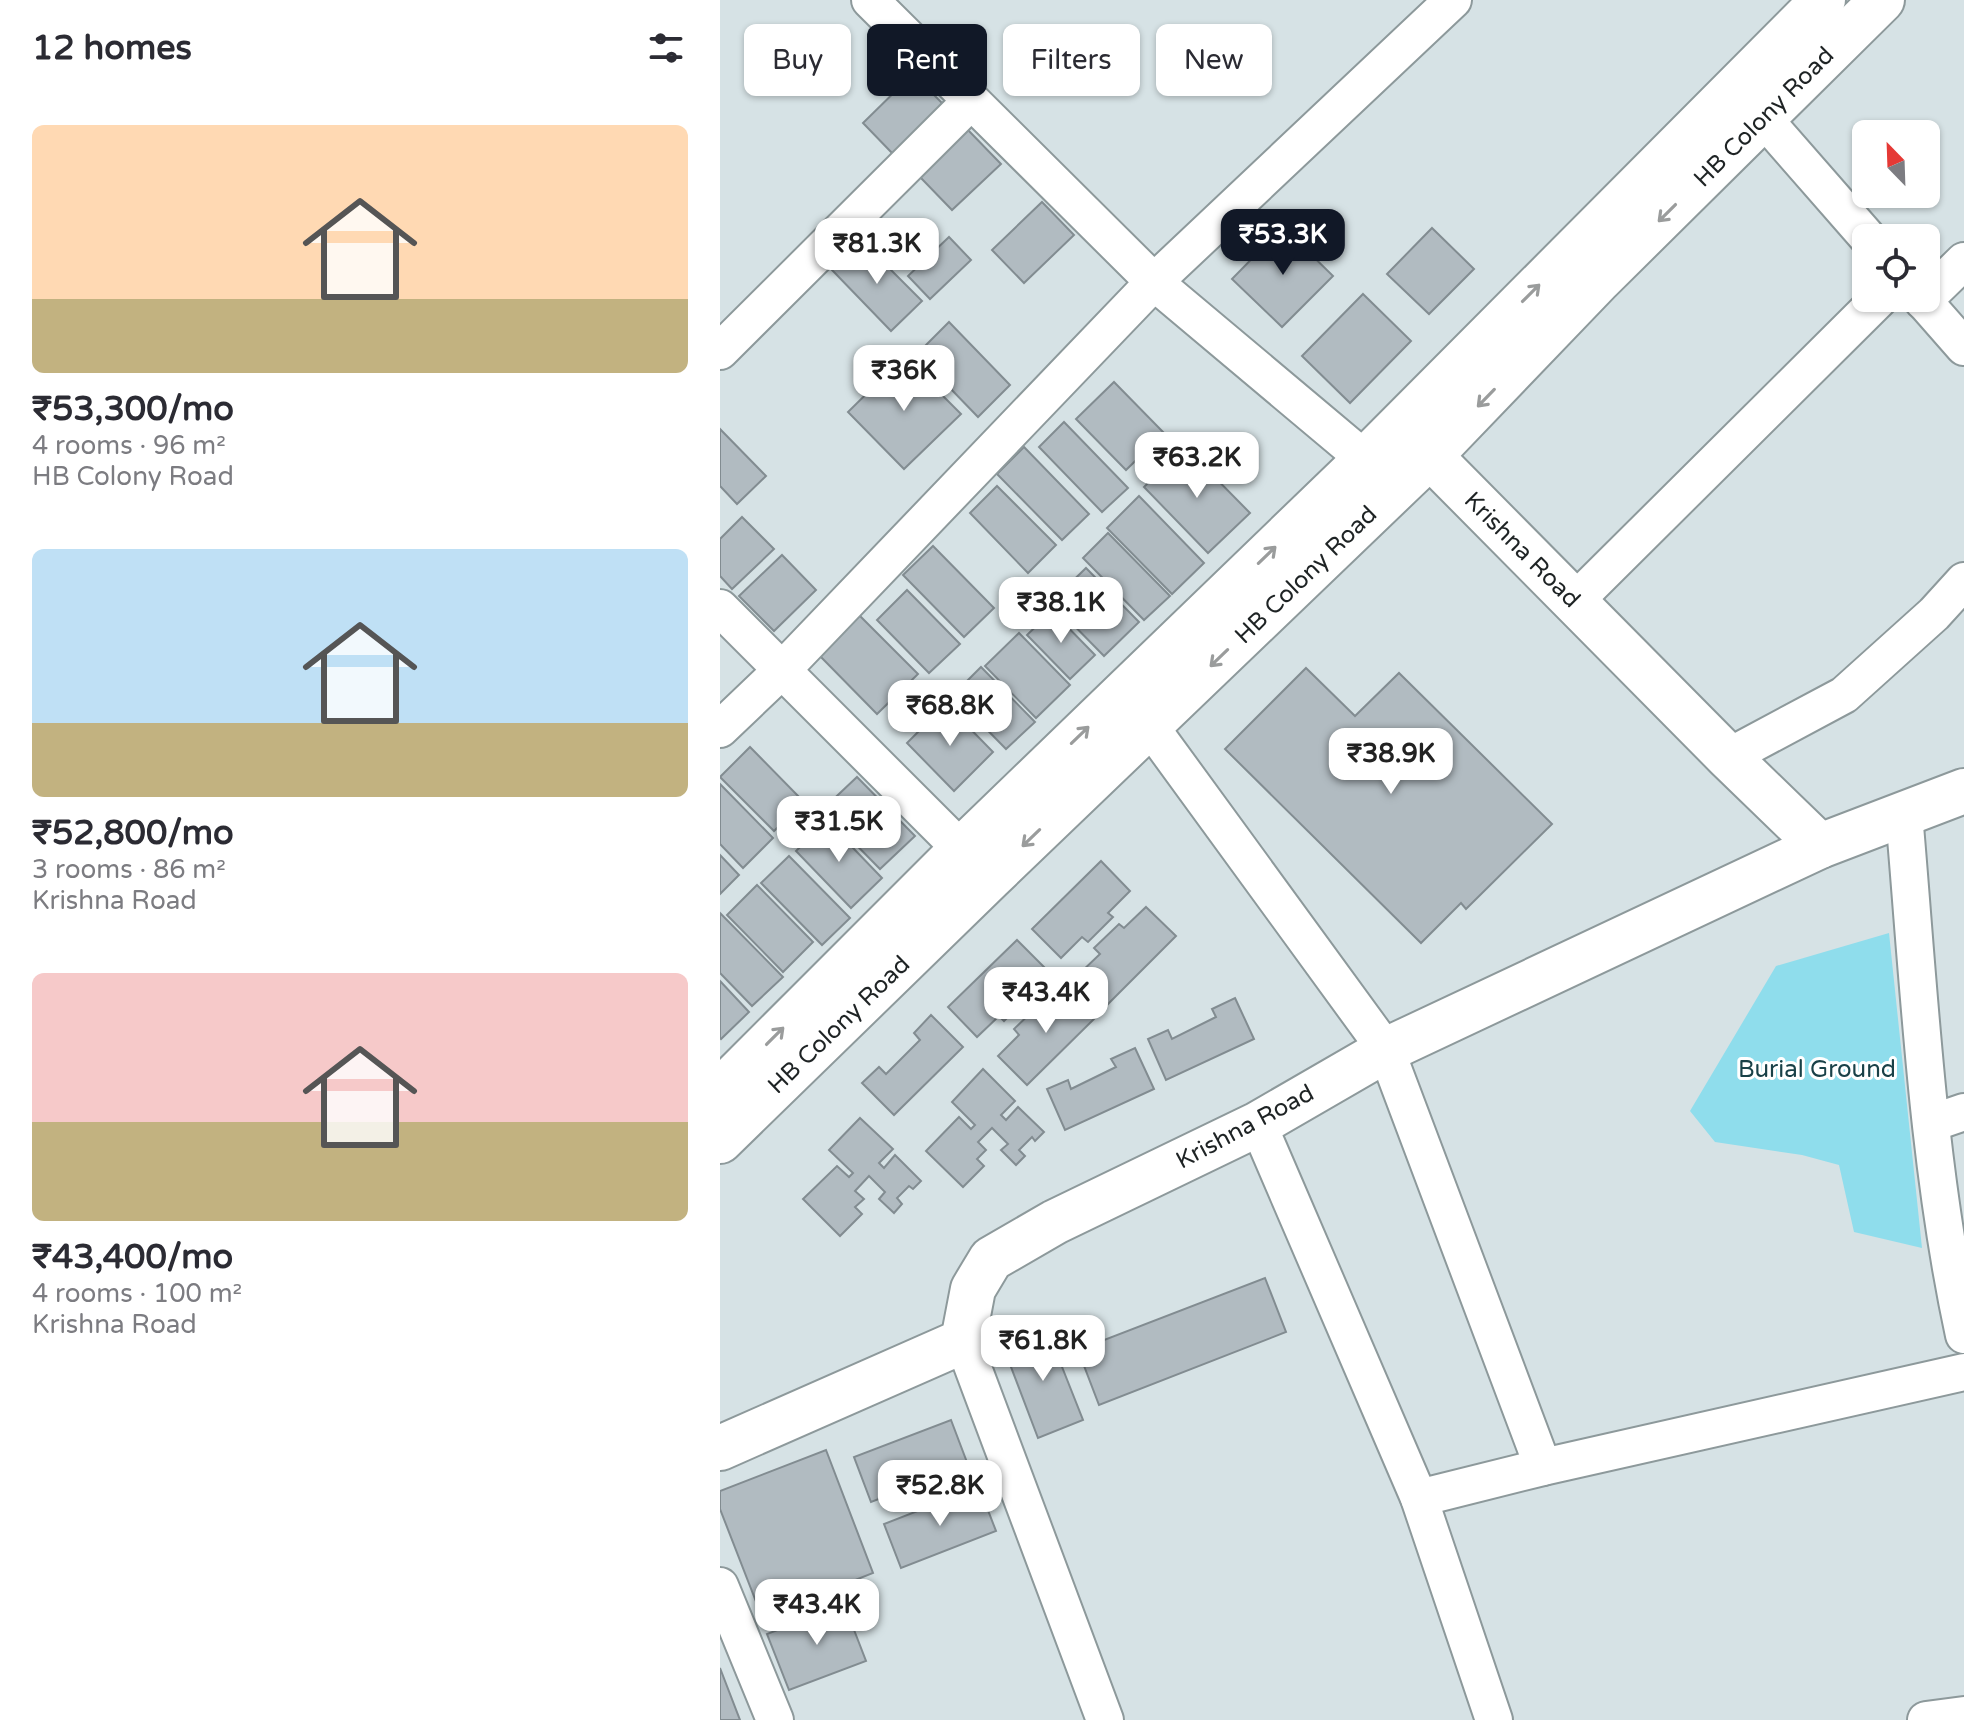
<!DOCTYPE html>
<html lang="en">
<head>
<meta charset="utf-8">
<style>
	:root { --surface:#fff; --page:#f7f7f7; --text:#2b2b33; --muted:#7c7c81; --accent:#111827 }
	body { margin:0; font-family:"Varela Round",sans-serif; background:var(--page); color:var(--text); height:100vh; display:flex; flex-direction:column; font-size:30px; white-space:nowrap }
	* { box-sizing:border-box; margin:0 }
	p { font-size:26px; color:var(--muted) }
	.icon { flex:none; width:44px; height:44px; fill:none; stroke:currentColor; stroke-width:2; stroke-linecap:round; stroke-linejoin:round }
	.map { position:relative; flex:1; overflow:hidden }
	.side { display:flex; flex-direction:column; background:var(--surface); width:720px }
	.side>* { flex:none }
	.hud { position:absolute; left:24px; top:24px; width:760px; height:72px; display:flex; gap:16px }
	.needle { width:52px; rotate:337deg }
	.buttons { position:absolute; left:1132px; top:120px; display:grid; gap:16px }
	.buttons a { display:grid; place-items:center; width:88px; height:88px; border-radius:12px; background:var(--surface); box-shadow:0 2px 6px #0004; font-size:40px }
	.price { position:absolute; translate:-50% -68px; padding:0 18px; border-radius:16px; background:#fff; color:#222; font-size:26px; line-height:52px; filter:drop-shadow(0 2px 4px #0008) }
	.price::after { content:''; position:absolute; left:50%; top:48px; width:24px; height:18px; margin-left:-12px; background:inherit; clip-path:polygon(0 0,100% 0,50% 100%) }
	.price.selected { background:var(--accent); color:#fff }
	ul { padding:0; list-style:none }
	li { display:grid; align-content:center; gap:16px; height:424px; padding:0 32px }
	li span { display:grid; place-items:center; height:248px; border-radius:12px; color:#555 }
	li>.icon { margin-inline-start:auto }
	span .icon { width:144px; height:144px; fill:#fffc; stroke-width:1 }
	li b { font-size:34px }
	h2 { display:flex; justify-content:space-between; align-items:center; height:96px; padding:0 32px; font-size:34px }
	.chip { padding:0 28px; border-radius:12px; background:var(--surface); box-shadow:0 2px 6px #0004; font-size:28px; line-height:72px }
	.chip.selected { background:var(--accent); color:#fff }
	main { display:flex; flex:1; min-height:0 }
	.map>svg:first-child { display:block }
	.green { fill:#8fddec }
	.building { fill:#b1bbc1; stroke:#828c91; stroke-width:2 }
	.lines { fill:none; stroke-linecap:round; stroke-linejoin:round }
	.minor-casing { stroke:#8d999b; stroke-width:40 }
	.tertiary-casing { stroke:#8d999b; stroke-width:48 }
	.minor { stroke:#fff; stroke-width:36 }
	.tertiary { stroke:#fff; stroke-width:44 }
	.oneway { stroke:#9a9c9c }
	.labels { text-anchor:middle; dominant-baseline:central; stroke-width:6; stroke-linejoin:round; paint-order:stroke }
	.street-label { font-size:24px; fill:#1e2324; stroke:#fff }
	.park-label { font-size:24px; fill:#194148; stroke:#fff }
</style>
</head>
<body>
<main>
<section class="side">
<h2>12 homes<svg class="icon" aria-label="filters" viewBox="0 0 24 24"><path d="M4 7h16M4 17h16"/><circle cx="9" cy="7" r="2"/><circle cx="15" cy="17" r="2"/></svg></h2>
<ul>
<li><span style="background:linear-gradient(#ffd9b3 70%,#c2b280 0)"><svg class="icon" aria-label="home" viewBox="0 0 24 24"><path d="M3 11l9-7 9 7M6 9v11h12V9"/></svg></span><div><b>₹53,300/mo</b><p>4 rooms · 96 m²</p><p>HB Colony Road</p></div></li>
<li><span style="background:linear-gradient(#bfe0f5 70%,#c2b280 0)"><svg class="icon" aria-label="home" viewBox="0 0 24 24"><path d="M3 11l9-7 9 7M6 9v11h12V9"/></svg></span><div><b>₹52,800/mo</b><p>3 rooms · 86 m²</p><p>Krishna Road</p></div></li>
<li><span style="background:linear-gradient(#f6c9c9 60%,#c2b280 0)"><svg class="icon" aria-label="home" viewBox="0 0 24 24"><path d="M3 11l9-7 9 7M6 9v11h12V9"/></svg></span><div><b>₹43,400/mo</b><p>4 rooms · 100 m²</p><p>Krishna Road</p></div></li>
</ul>
</section>
<div class="map">
<svg width="1244" height="1720" viewBox="0 0 1244 1720">
	<rect width="100%" height="100%" fill="#d6e2e5"/>
	<path class="green" d="M 1169,933 L 1202,1248 L 1134,1232 L 1119,1165 L 1082,1155 L 995,1142 L 970,1111 L 1056,966 Z"/>
	<g class="building">
		<path d="M 193,74 L 224,105 L 173,154 L 143,123 Z"/>
		<path d="M 248,130 L 281,164 L 232,210 L 200,177 Z"/>
		<path d="M 322,202 L 354,235 L 304,283 L 272,250 Z"/>
		<path d="M 563,227 L 613,276 L 562,327 L 512,279 Z"/>
		<path d="M 712,228 L 754,269 L 709,314 L 667,274 Z"/>
		<path d="M 229,237 L 251,260 L 210,299 L 188,276 Z"/>
		<path d="M 142,241 L 202,301 L 171,331 L 112,270 Z"/>
		<path d="M 643,294 L 691,341 L 630,403 L 582,356 Z"/>
		<path d="M 229,322 L 290,385 L 258,417 L 197,354 Z"/>
		<path d="M 184,357 L 241,414 L 184,469 L 128,412 Z"/>
		<path d="M 394,382 L 444,433 L 406,470 L 356,419 Z"/>
		<path d="M 344,422 L 408,488 L 382,512 L 319,447 Z"/>
		<path d="M 0,429 L 46,476 L 17,504 L 0,486 Z"/>
		<path d="M 304,447 L 369,514 L 342,540 L 277,474 Z"/>
		<path d="M 465,447 L 530,513 L 488,553 L 424,487 Z"/>
		<path d="M 277,486 L 336,545 L 308,573 L 250,513 Z"/>
		<path d="M 419,496 L 484,563 L 452,594 L 387,528 Z"/>
		<path d="M 22,517 L 54,549 L 12,589 L 0,576 L 0,539 Z"/>
		<path d="M 388,533 L 450,596 L 424,620 L 363,558 Z"/>
		<path d="M 213,546 L 274,608 L 244,637 L 183,575 Z"/>
		<path d="M 62,555 L 96,590 L 54,631 L 19,596 Z"/>
		<path d="M 366,568 L 419,622 L 384,656 L 331,602 Z"/>
		<path d="M 187,590 L 240,644 L 209,673 L 157,620 Z"/>
		<path d="M 332,611 L 375,655 L 350,679 L 307,635 Z"/>
		<path d="M 138,614 L 198,674 L 157,714 L 97,653 Z"/>
		<path d="M 299,633 L 350,685 L 316,718 L 265,666 Z"/>
		<path d="M 261,667 L 315,722 L 286,749 L 233,695 Z"/>
		<path d="M 586,668 L 635,716 L 679,673 L 832,824 L 746,909 L 741,903 L 701,943 L 505,749 Z"/>
		<path d="M 226,704 L 273,752 L 234,791 L 187,743 Z"/>
		<path d="M 30,747 L 84,802 L 54,831 L 0,777 Z"/>
		<path d="M 137,777 L 195,836 L 160,869 L 102,810 Z"/>
		<path d="M 0,784 L 53,838 L 23,868 L 0,844 Z"/>
		<path d="M 107,821 L 162,878 L 131,908 L 76,851 Z"/>
		<path d="M 0,855 L 19,875 L 0,894 Z"/>
		<path d="M 69,856 L 130,918 L 102,945 L 41,883 Z"/>
		<path d="M 381,861 L 410,891 L 388,913 L 393,917 L 368,942 L 362,937 L 341,958 L 312,929 Z"/>
		<path d="M 37,885 L 93,942 L 63,972 L 7,915 Z"/>
		<path d="M 426,907 L 456,936 L 387,1005 L 358,975 L 380,954 L 374,948 L 399,924 L 404,928 Z"/>
		<path d="M 0,913 L 63,977 L 32,1006 L 0,973 Z"/>
		<path d="M 297,940 L 326,969 L 304,991 L 309,996 L 284,1021 L 279,1016 L 257,1037 L 228,1007 Z"/>
		<path d="M 0,981 L 29,1012 L 1,1039 L 0,1038 Z"/>
		<path d="M 346,988 L 376,1017 L 307,1085 L 278,1056 L 299,1035 L 294,1029 L 319,1005 L 324,1009 Z"/>
		<path d="M 515,998 L 534,1039 L 446,1080 L 428,1039 L 448,1030 L 452,1039 L 496,1017 L 492,1009 Z"/>
		<path d="M 211,1015 L 243,1047 L 174,1115 L 142,1083 L 159,1067 L 166,1074 L 200,1040 L 194,1033 Z"/>
		<path d="M 415,1048 L 434,1089 L 345,1130 L 327,1089 L 348,1080 L 351,1089 L 396,1067 L 391,1059 Z"/>
		<path d="M 263,1069 L 295,1101 L 281,1115 L 286,1120 L 298,1107 L 324,1132 L 315,1141 L 312,1137 L 299,1150 L 305,1156 L 296,1165 L 281,1150 L 288,1144 L 272,1128 L 258,1142 L 266,1150 L 257,1159 L 264,1166 L 243,1187 L 206,1151 L 239,1117 L 251,1129 L 255,1125 L 232,1102 Z"/>
		<path d="M 140,1118 L 173,1149 L 159,1163 L 164,1168 L 175,1155 L 201,1181 L 193,1189 L 189,1186 L 177,1198 L 182,1204 L 174,1213 L 159,1199 L 165,1192 L 149,1176 L 135,1191 L 144,1199 L 135,1207 L 142,1214 L 120,1236 L 83,1199 L 117,1166 L 129,1177 L 133,1173 L 109,1150 Z"/>
		<path d="M 545,1278 L 566,1332 L 379,1405 L 358,1350 Z"/>
		<path d="M 327,1329 L 363,1420 L 318,1438 L 283,1346 Z"/>
		<path d="M 231,1420 L 248,1465 L 151,1502 L 134,1457 Z"/>
		<path d="M 106,1450 L 153,1573 L 42,1617 L 0,1509 L 0,1491 Z"/>
		<path d="M 259,1487 L 276,1531 L 181,1568 L 164,1524 Z"/>
		<path d="M 124,1604 L 146,1661 L 69,1690 L 47,1634 Z"/>
		<path d="M 0,1668 L 20,1720 L 0,1720 Z"/>
	</g>
	<g class="lines">
		<defs>
			<g id="minor">
				<path d="M 150,0 L 434,282 L 665,476"/>
				<path d="M 1043,118 L 1148,238"/>
				<path d="M 1201,298 L 1244,347"/>
				<path d="M 1203,301 L 1244,261"/>
				<path d="M 0,351 L 250,102"/>
				<path d="M 854,602 L 1160,298"/>
				<path d="M 0,608 L 259,867"/>
				<path d="M 429,725 L 666,1050 L 823,1467"/>
				<path d="M 0,729 L 63,669 L 434,282 L 733,0"/>
				<path d="M 1008,757 L 1124,695 L 1214,614 L 1244,581"/>
				<path d="M 1184,814 C 1199,987 1207,1164 1244,1335"/>
				<path d="M 1212,1123 L 1244,1112"/>
				<path d="M 538,1124 L 699,1498 L 774,1720"/>
				<path d="M 243,1341 L 385,1720"/>
				<path d="M 699,1498 L 823,1467 L 1244,1372"/>
				<path d="M 0,1586 L 55,1720"/>
				<path d="M 1206,1720 L 1244,1715"/>
			</g>
			<g id="tertiary">
				<path d="M 710,456 L 1008,757 L 1100,846"/>
				<path d="M 0,1091 L 242,849 L 646,459 L 1103,0"/>
				<path d="M 0,1141 L 270,878 L 710,456 L 879,280 L 1162,0"/>
				<path d="M 0,1448 L 243,1341 L 253,1289 L 271,1259 L 335,1222 L 538,1124 L 666,1050 L 1100,846 L 1244,791"/>
			</g>
		</defs>
		<use href="#minor" class="minor-casing"/>
		<use href="#tertiary" class="tertiary-casing"/>
		<use href="#minor" class="minor"/>
		<use href="#tertiary" class="tertiary"/>
	</g>
	<defs><path id="oneway-shaft" d="M-6 0H5M1.5-3L5.5 0L1.5 3" fill="none" stroke-width="1.6" stroke-linecap="round" stroke-linejoin="round" transform="scale(2)"/></defs>
	<g class="oneway">
		<use href="#oneway-shaft" transform="translate(947 213) rotate(135)"/>
		<use href="#oneway-shaft" transform="translate(811 293) rotate(-45)"/>
		<use href="#oneway-shaft" transform="translate(766 398) rotate(134)"/>
		<use href="#oneway-shaft" transform="translate(547 555) rotate(-44)"/>
		<use href="#oneway-shaft" transform="translate(499 658) rotate(136)"/>
		<use href="#oneway-shaft" transform="translate(360 735) rotate(-44)"/>
		<use href="#oneway-shaft" transform="translate(311 838) rotate(136)"/>
		<use href="#oneway-shaft" transform="translate(55 1036) rotate(-45)"/>
	</g>
	<g class="labels">
		<g class="street-label">
			<text transform="translate(1044 117) rotate(-45)">HB Colony Road</text>
			<text transform="translate(802 550) rotate(45)">Krishna Road</text>
			<text transform="translate(586 575) rotate(-44)">HB Colony Road</text>
			<text transform="translate(119 1025) rotate(-44)">HB Colony Road</text>
			<text transform="translate(525 1127) rotate(-28)">Krishna Road</text>
		</g>
		<g class="park-label">
			<text x="1097" y="1069">Burial Ground</text>
		</g>
	</g>
</svg>
<div class="buttons">
<a><svg class="needle" viewBox="-14 -14 28 28"><path d="M0-13l5 13h-10z" fill="#e53935"/><path d="M0 13l5-13h-10z" fill="#7c7c81"/></svg></a>
<a><svg class="icon" aria-label="locate" viewBox="0 0 24 24"><circle cx="12" cy="12" r="6"/><path d="M12 2v4M12 18v4M2 12h4M18 12h4"/></svg></a>
</div>
<b class="price selected" style="left:563px;top:277px">₹53.3K</b>
<b class="price" style="left:157px;top:286px">₹81.3K</b>
<b class="price" style="left:184px;top:413px">₹36K</b>
<b class="price" style="left:477px;top:500px">₹63.2K</b>
<b class="price" style="left:341px;top:645px">₹38.1K</b>
<b class="price" style="left:230px;top:748px">₹68.8K</b>
<b class="price" style="left:671px;top:796px">₹38.9K</b>
<b class="price" style="left:119px;top:864px">₹31.5K</b>
<b class="price" style="left:326px;top:1035px">₹43.4K</b>
<b class="price" style="left:323px;top:1383px">₹61.8K</b>
<b class="price" style="left:220px;top:1528px">₹52.8K</b>
<b class="price" style="left:97px;top:1647px">₹43.4K</b>
<div class="hud">
<a class="chip">Buy</a>
<a class="chip selected">Rent</a>
<a class="chip">Filters</a>
<a class="chip">New</a>
</div>
</div>
</main>
</body>
</html>
